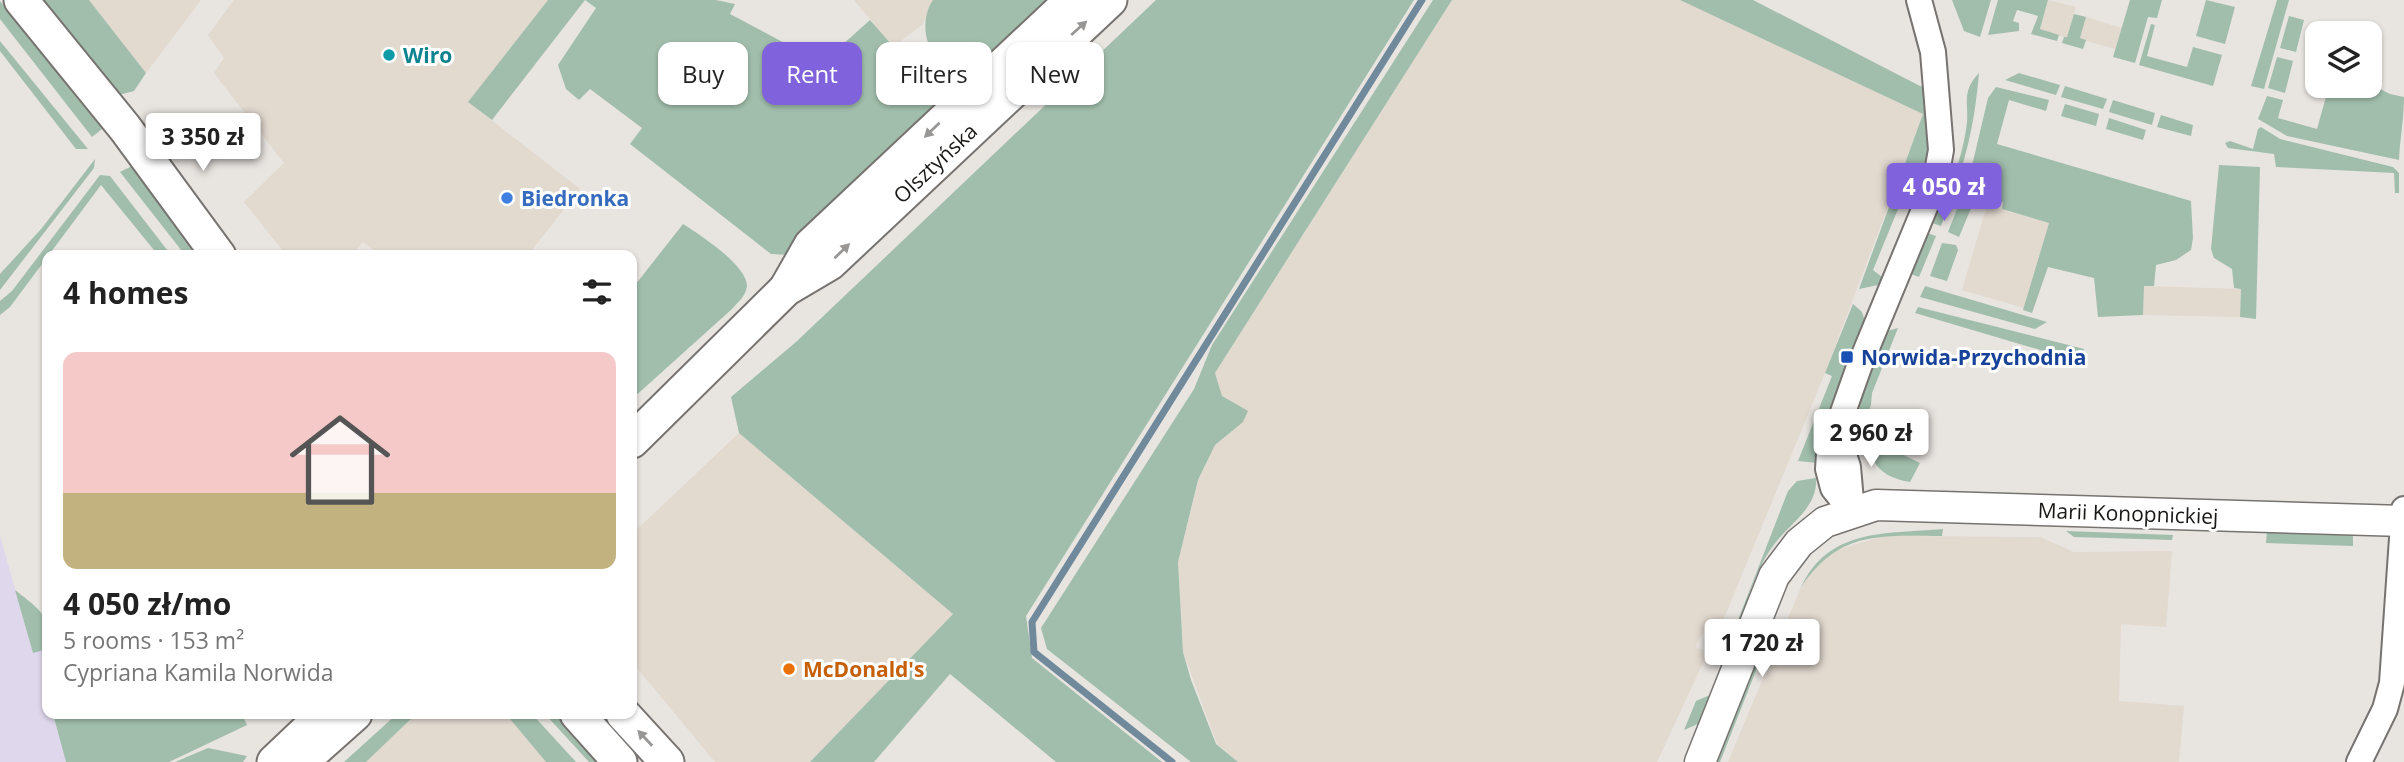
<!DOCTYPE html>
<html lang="en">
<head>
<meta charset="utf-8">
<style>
	:root { --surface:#fff; --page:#f6f6f6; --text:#222; --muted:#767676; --accent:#8162dd }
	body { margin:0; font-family:"Open Sans",sans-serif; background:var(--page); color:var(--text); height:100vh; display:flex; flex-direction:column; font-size:26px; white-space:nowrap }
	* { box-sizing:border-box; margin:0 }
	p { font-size:23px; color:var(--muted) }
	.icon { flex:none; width:38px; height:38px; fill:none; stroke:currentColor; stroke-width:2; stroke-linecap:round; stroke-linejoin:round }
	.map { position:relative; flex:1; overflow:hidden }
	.details { position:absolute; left:42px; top:250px; width:595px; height:469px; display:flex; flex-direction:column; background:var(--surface); border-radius:14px; box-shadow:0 2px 5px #0004 }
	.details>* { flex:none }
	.top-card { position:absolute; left:658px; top:42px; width:665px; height:63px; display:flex; gap:14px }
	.fabs { position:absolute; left:2305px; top:21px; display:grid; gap:14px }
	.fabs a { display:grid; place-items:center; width:77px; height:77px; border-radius:14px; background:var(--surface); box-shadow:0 2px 5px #0004; font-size:35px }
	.price { position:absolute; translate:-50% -60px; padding:0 16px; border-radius:7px; background:#fff; color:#222; font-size:23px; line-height:46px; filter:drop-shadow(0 2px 4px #0008) }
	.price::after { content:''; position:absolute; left:50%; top:42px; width:21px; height:16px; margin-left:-10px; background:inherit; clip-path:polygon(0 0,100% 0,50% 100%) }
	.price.current { background:var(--accent); color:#fff }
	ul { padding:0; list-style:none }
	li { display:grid; align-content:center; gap:14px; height:371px; padding:0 21px }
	li span { display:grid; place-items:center; height:217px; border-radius:14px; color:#555 }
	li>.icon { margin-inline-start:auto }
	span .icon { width:126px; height:126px; fill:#fffc; stroke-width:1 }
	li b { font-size:30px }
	h2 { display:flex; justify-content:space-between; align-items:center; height:84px; padding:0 21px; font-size:30px }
	.chip { padding:0 24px; border-radius:14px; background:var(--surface); box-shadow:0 2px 5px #0004; font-size:24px; line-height:63px }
	.chip.current { background:var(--accent); color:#fff }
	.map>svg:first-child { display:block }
	.built { fill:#e2d9cf }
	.education { fill:#dfd7ec }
	.green { fill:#a1beac }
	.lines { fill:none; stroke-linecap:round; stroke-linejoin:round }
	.stream { stroke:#708a9c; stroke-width:7 }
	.minor-casing { stroke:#777370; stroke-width:28 }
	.tertiary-casing { stroke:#777370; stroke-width:33 }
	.secondary-casing { stroke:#777370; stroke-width:37 }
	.minor { stroke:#fff; stroke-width:24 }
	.tertiary { stroke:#fff; stroke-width:30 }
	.secondary { stroke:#fff; stroke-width:33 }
	.oneway { fill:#989796 }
	.culture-dot { fill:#0f9aa8; stroke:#fff; stroke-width:2.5 }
	.shop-dot { fill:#3f7fe0; stroke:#fff; stroke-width:2.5 }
	.transit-dot { fill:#1a4fb4; stroke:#fff; stroke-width:2.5 }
	.food-dot { fill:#e8710a; stroke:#fff; stroke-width:2.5 }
	.labels { text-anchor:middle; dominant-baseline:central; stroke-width:6; stroke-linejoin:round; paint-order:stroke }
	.culture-label { font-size:21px; font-weight:bold; fill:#0d838f; stroke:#fff; text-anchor:start }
	.street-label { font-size:21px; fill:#191816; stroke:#fff }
	.shop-label { font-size:21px; font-weight:bold; fill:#366cbe; stroke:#fff; text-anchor:start }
	.transit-label { font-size:21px; font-weight:bold; fill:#164399; stroke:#fff; text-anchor:start }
	.food-label { font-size:21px; font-weight:bold; fill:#c56008; stroke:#fff; text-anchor:start }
</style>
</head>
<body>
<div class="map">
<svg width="2404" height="762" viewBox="0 0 2404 762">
	<rect width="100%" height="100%" fill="#e8e4e0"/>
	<g class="built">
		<path d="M 89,0 L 201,0 L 146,73 Z"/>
		<path d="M 234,0 L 548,0 L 468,102 L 580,189 L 528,255 L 381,255 L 363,242 L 352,255 L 286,255 L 244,202 L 284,163 L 214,73 L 224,58 L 208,35 Z"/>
		<path d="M 854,0 L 933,0 L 923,24 L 893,47 Z"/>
		<path d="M 1452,0 L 1680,0 L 1923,114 L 1825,373 L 1720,628 L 1706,627 L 1695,647 L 1708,652 L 1657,762 L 1238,762 L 1217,744 L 1183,652 L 1178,562 L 1198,481 L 1215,445 L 1243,422 L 1222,396 L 1215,373 Z"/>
		<path d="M 2048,0 L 2076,7 L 2067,38 L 2040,30 Z"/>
		<path d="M 2086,17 L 2122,28 L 2115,49 L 2080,39 Z"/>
		<path d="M 1987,205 L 2049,223 L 2024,308 L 1962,290 Z"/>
		<path d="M 2144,286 L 2241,289 L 2240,317 L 2143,315 Z"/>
		<path d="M 739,433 L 953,614 L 810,762 L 715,762 L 632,662 L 632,534 Z"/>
		<path d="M 1885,536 L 2040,537 L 2074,552 L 2172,551 L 2166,627 L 2121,624 L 2119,701 L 2184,706 L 2179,762 L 1728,762 L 1801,587 L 1816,564 L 1832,551 Z"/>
		<path d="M 416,714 L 506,714 L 546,762 L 366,762 Z"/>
	</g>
	<path class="education" d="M 0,536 L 33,652 L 45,650 L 47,714 L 53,714 L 66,762 L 0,762 Z"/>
	<g class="green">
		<path d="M 41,0 L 89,0 L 146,73 L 134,91 L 119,95 Z"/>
		<path d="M 548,0 L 716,0 L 735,4 L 730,14 L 822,63 L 870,20 L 933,92 L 940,104 L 789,255 L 771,254 L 630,144 L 642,128 L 590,89 L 579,100 L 566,89 L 558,65 L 596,8 L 585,0 L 492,120 L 468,102 Z"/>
		<path d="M 933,0 L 1060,0 L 968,77 C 932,74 914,28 933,0 Z"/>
		<path d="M 1156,0 L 1414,0 L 1026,616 L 1032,658 L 1162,762 L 1056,762 L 950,674 L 874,762 L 810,762 L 953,614 L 739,433 L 731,397 L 796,342 Z"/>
		<path d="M 1433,0 L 1452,0 L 1215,373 L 1222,396 L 1248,411 L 1243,422 L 1215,445 L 1198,480 L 1178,562 L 1183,652 L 1191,680 L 1216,744 L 1238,762 L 1191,762 L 1047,649 L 1041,628 L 1194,389 L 1212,345 Z"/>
		<path d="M 1680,0 L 1753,0 L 1920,86 L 1942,89 L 1928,175 L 1914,170 L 1873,270 L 1886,280 L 1883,284 L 1859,289 L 1923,114 Z"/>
		<path d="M 1952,0 L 1991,0 L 1980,37 L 1964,31 Z"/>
		<path d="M 1998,0 L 2048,0 L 2040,29 L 2059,35 L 2057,41 L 2031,34 L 2038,16 L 2017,10 L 2013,21 L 2019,23 L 2019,31 L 1988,35 Z"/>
		<path d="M 2130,0 L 2162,0 L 2157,18 L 2148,17 L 2135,63 L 2113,57 Z"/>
		<path d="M 2206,0 L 2235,7 L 2225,44 L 2196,36 Z"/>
		<path d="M 2277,0 L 2289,0 L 2264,89 L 2251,86 Z"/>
		<path d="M 0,1 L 102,129 L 92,137 L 0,19 Z"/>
		<path d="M 2074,14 L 2086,17 L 2080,38 L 2086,40 L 2083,49 L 2062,43 L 2064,37 L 2067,37 Z"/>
		<path d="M 2289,16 L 2304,20 L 2296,52 L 2280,48 Z"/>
		<path d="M 2151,24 L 2155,25 L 2147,56 L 2187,67 L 2193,47 L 2222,55 L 2213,86 L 2139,65 Z"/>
		<path d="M 0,41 L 88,149 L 76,149 L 0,51 Z"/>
		<path d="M 2277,57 L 2293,61 L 2285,93 L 2268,88 Z"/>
		<path d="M 1979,73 C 1974,132 1963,171 1941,226 L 1929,222 C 1949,196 1961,161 1966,130 C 1971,105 1959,94 1979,73 Z"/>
		<path d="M 2019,73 L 2060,85 L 2056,95 L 2005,80 Z"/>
		<path d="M 2370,84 L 2390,94 L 2404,97 C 2404,119 2400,138 2399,160 L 2287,136 L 2258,119 L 2267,96 L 2283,100 L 2278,118 L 2317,129 L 2329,86 Z"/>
		<path d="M 2065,86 L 2107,99 L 2103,109 L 2061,97 Z"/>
		<path d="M 1996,87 L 2049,100 L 2046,111 L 2009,100 L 1997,144 L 2191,201 L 2193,238 L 2191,250 L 2176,260 L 2156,265 L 2154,286 L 2144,286 L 2143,315 L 2098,317 L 2094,278 L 2048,267 L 2032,313 L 2023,310 L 2049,223 L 2002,209 L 2003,202 L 1966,191 L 1988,98 Z"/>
		<path d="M 2113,100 L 2155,113 L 2152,125 L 2109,112 Z"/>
		<path d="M 2065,104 L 2099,114 L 2096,126 L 2061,116 Z"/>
		<path d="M 2161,115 L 2193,125 L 2191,136 L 2157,127 Z"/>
		<path d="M 2109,118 L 2146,130 L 2143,140 L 2106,129 Z"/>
		<path d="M 2261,127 L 2280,139 L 2393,167 L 2399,173 L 2399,193 L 2395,193 L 2394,173 L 2276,167 L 2274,154 L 2228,148 L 2225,143 L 2230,141 L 2253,149 L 2258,129 Z"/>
		<path d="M 95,159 L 94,168 L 0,290 L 0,274 L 42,228 Z"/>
		<path d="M 134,165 L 205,255 L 185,255 L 120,172 Z"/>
		<path d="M 2219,165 L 2260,167 L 2256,319 L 2240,317 L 2241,289 L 2234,288 L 2232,269 L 2214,258 L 2211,249 Z"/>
		<path d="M 100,175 L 110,176 L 171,255 L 158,255 L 101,185 L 10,307 L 0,315 L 0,301 L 12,291 Z"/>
		<path d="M 1961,199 L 1970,201 L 1972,206 L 1959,237 L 1948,232 Z"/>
		<path d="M 683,224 C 700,235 747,265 747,286 C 746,296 738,302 732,309 L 632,399 L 632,289 Z"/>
		<path d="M 1927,233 L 1936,236 L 1919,277 L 1911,274 Z"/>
		<path d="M 1942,243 L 1956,245 L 1958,250 L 1947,281 L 1930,276 Z"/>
		<path d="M 1925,286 L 2047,322 L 2035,329 L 1920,297 Z"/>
		<path d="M 1853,304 L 1862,312 L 1866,324 C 1847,367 1821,415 1817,463 L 1798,461 L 1832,376 L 1825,373 Z"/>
		<path d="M 1918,307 L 2084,349 L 2084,363 L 1915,313 Z"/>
		<path d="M 1898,328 L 1872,393 L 1871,405 L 1856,448 C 1854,405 1871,370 1887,331 Z"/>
		<path d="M 1874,421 L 1891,449 L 1920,463 L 1910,482 C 1873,476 1865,455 1874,421 Z"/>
		<path d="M 1816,478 C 1818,509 1789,523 1773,546 C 1753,573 1746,607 1734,638 L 1731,638 L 1788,491 L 1797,481 Z"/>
		<path d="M 1943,529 L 1942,536 C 1880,536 1840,530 1801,587 C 1829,528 1886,534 1943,529 Z"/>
		<path d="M 2066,531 L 2173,535 L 2172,540 L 2074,537 Z"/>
		<path d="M 2267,531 L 2353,533 L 2353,546 L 2266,543 Z"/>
		<path d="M 15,590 C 51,618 47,615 47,659 L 44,650 L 33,653 Z"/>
		<path d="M 1761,658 L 1720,762 L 1716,762 L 1755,661 Z"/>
		<path d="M 1723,663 L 1725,671 L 1705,721 L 1684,730 L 1696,701 L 1710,695 Z"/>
		<path d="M 53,714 L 242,714 L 247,725 L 169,762 L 66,762 Z"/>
		<path d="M 397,714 L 416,714 L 366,762 L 344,762 Z"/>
		<path d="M 506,714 L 532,714 L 576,762 L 546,762 Z"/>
		<path d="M 545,714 L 560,714 L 600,762 L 589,762 Z"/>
		<path d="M 208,748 L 247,756 L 243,762 L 175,762 Z"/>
	</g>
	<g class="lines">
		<path class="stream" d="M 1172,762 L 1034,652 L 1032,622 L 1422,0"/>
		<defs>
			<g id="minor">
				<path d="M 1838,436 L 1848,467 L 1852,512"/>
				<path d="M 1852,512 L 1833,488 L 1828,469 L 1829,454 L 1838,436 L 1843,412 L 1859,367 L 1935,183 L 1941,150 L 1933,52 L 1919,0"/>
				<path d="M 2359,762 L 2385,709 L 2392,683 L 2404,509"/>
			</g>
			<path id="tertiary" d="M 1700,762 L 1774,576 L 1799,543 L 1825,522 L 1876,505 L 2404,521"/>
			<g id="secondary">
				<path d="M 21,0 L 125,128 L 219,256"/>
				<path d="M 787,287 L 811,245 L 1072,0"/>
				<path d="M 632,441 L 786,289 L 830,263 L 1110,0"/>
				<path d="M 577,714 L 620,762"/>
				<path d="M 623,714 L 667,762"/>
				<path d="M 274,762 L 311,727"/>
				<path d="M 301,762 L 355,714"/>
			</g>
		</defs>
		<use href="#minor" class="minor-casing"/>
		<use href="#tertiary" class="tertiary-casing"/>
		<use href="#secondary" class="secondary-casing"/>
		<use href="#minor" class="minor"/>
		<use href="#tertiary" class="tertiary"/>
		<use href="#secondary" class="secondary"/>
	</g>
	<defs><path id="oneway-solid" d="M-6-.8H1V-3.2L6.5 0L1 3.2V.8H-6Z" transform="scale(1.75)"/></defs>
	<g class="oneway">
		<use href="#oneway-solid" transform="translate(1079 28) rotate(-42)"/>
		<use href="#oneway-solid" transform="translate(932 130) rotate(136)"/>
		<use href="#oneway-solid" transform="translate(842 251) rotate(-44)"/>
		<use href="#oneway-solid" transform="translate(645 738) rotate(-133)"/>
	</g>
	<circle class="culture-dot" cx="389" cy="55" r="7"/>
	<circle class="shop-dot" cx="507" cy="198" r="7"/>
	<rect class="transit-dot" x="1840" y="350" width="14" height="14" rx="3.5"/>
	<circle class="food-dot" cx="789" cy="669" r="7"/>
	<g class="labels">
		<g class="culture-label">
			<text x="403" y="55">Wiro</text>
		</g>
		<g class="street-label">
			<text transform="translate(935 163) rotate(-43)">Olsztyńska</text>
			<text transform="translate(2128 513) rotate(2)">Marii Konopnickiej</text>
		</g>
		<g class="shop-label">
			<text x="521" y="198">Biedronka</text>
		</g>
		<g class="transit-label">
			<text x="1861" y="357">Norwida-Przychodnia</text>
		</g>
		<g class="food-label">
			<text x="803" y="669">McDonald's</text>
		</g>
	</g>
</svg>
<div class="fabs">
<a><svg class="icon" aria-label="layers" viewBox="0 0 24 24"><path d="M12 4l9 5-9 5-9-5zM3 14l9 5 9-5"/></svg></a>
</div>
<b class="price" style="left:203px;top:173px">3 350 zł</b>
<b class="price current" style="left:1944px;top:223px">4 050 zł</b>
<b class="price" style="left:1871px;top:469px">2 960 zł</b>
<b class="price" style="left:1762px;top:679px">1 720 zł</b>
<div class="top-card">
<a class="chip">Buy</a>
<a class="chip current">Rent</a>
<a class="chip">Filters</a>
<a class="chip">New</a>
</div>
<section class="details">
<h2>4 homes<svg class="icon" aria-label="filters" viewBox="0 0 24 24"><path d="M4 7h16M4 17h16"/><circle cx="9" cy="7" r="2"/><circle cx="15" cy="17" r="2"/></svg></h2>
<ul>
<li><span style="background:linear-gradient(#f6c9c9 65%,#c2b280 0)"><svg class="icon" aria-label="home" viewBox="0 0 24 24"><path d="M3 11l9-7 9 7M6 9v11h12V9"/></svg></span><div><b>4 050 zł/mo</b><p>5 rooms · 153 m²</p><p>Cypriana Kamila Norwida</p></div></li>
</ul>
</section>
</div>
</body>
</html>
